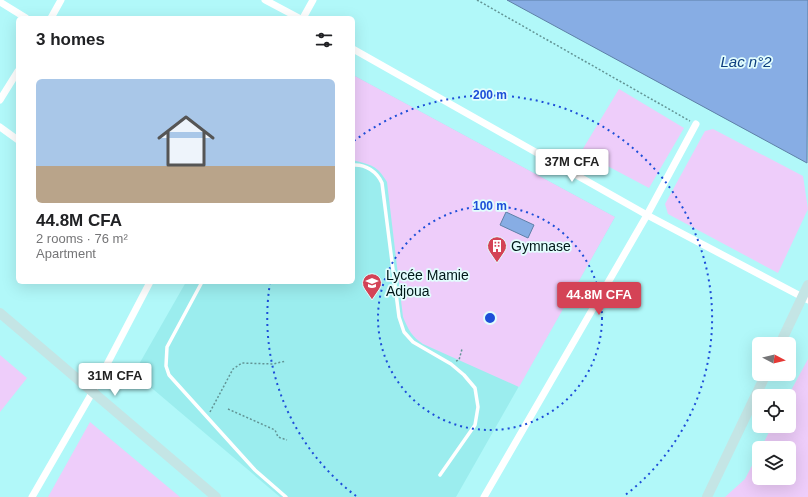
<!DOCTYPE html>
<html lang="en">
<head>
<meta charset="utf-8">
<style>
	:root { --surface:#fff; --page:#f2f2f2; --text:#202124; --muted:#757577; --line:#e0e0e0; --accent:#d44356 }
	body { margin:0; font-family:Arial,sans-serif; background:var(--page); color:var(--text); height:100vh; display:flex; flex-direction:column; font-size:15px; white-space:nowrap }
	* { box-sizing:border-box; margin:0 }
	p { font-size:13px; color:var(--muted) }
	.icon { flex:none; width:22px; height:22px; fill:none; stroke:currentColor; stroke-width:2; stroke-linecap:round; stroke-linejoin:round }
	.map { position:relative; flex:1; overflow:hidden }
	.details { position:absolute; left:16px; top:16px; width:339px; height:268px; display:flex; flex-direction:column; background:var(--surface); border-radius:6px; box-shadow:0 4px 16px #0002 }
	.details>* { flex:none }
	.needle { width:26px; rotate:97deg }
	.fabs { position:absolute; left:752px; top:337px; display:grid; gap:8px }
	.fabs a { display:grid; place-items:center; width:44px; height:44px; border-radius:6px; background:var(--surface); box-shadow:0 4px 16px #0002; font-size:20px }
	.price { position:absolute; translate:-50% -34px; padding:0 9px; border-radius:4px; background:#fff; color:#222; font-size:13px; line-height:26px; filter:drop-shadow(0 1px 2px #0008) }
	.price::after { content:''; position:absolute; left:50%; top:24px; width:12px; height:9px; margin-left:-6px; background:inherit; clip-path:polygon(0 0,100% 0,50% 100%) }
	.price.on { background:var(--accent); color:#fff }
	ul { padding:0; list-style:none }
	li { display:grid; align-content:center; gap:8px; height:212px; padding:0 20px }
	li+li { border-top:1px solid var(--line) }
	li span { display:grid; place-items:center; height:124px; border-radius:6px; color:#555 }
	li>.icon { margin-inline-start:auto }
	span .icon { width:72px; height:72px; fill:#fffc; stroke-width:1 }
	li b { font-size:17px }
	h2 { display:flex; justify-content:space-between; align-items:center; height:48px; padding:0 20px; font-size:17px }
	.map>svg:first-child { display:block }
	.built { fill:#9bedee }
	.green { fill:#eecdfa }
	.water { fill:#87ade4; stroke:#5e80a7 }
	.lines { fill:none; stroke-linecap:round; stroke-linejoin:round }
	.path { stroke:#629495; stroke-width:1.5; stroke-dasharray:2 2; stroke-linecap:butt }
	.lane { stroke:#fff; stroke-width:3.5 }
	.street { stroke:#fff; stroke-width:7 }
	.secondary { stroke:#c4e5e5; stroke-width:10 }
	.ring { fill:none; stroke:#1d4ed8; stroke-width:2; stroke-dasharray:2 4 }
	.labels { text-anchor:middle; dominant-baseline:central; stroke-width:3.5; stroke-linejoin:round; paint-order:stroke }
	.poi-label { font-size:14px; fill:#001718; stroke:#e2fdfd; text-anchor:start }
	.water-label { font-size:15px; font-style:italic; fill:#0e3f80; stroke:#e2fdfd }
	.centre { fill:#1d4ed8; stroke:#e2fdfd; stroke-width:2 }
	.ring-label { font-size:12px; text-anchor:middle; font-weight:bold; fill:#1d4ed8; stroke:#e2fdfd; stroke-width:3.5; stroke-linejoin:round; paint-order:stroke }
</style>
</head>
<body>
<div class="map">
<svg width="808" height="497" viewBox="0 0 808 497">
	<rect width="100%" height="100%" fill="#b1f8f9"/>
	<path class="built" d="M 353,75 L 615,217 L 456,497 L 280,497 L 134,373 L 186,282 L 353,282 Z"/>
	<g class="green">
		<path d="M 353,75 L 615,217 L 519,387 L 423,344 C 412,337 408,329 403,317 L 387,182 C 377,165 371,165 353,160 Z"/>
		<path d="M 619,89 L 684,128 L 649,188 L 581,152 Z"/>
		<path d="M 713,129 L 803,176 L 808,209 L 778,273 L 668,214 L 665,204 L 705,131 Z"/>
		<path d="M 0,355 L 27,378 L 0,412 Z"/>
		<path d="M 808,359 L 808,497 L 725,497 L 745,479 L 759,452 L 759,478 L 789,478 L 789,448 L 761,448 L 772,426 L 789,426 L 788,396 Z"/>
		<path d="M 90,422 L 180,497 L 48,497 Z"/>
	</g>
	<g class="water">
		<path d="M 507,0 L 808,0 L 807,163 Z"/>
		<path d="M 506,212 L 534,225 L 528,238 L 500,225 Z"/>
	</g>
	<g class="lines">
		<g class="path">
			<path d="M 477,0 L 690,121"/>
			<path d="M 456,361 L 459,360 L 462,349"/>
			<path d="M 228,409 L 275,430 L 278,437 L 287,440"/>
			<path d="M 210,412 L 233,369 L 242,363 L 273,364 L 286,361"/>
		</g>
		<g class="lane">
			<path d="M 353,165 C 366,164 377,172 382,183 L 399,317 L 404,332 L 413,342 L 451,364 L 464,375 L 475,388 L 478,407 L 475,425 L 440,475"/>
			<path d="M 202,282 L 167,347 L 166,366 L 169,375 L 255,470 L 286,497"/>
		</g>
		<g class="street">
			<path d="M 265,0 L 299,18"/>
			<path d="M 0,2 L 26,18"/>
			<path d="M 51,18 L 61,0"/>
			<path d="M 303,18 L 313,0"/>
			<path d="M 353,49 L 647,215 L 808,300"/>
			<path d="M 0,100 L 18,71"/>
			<path d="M 0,127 L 18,140"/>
			<path d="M 32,497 L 92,393 L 150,282"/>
			<path d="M 484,497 L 647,215 L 696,124"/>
		</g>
		<g class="secondary">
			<path d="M 0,313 L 216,497"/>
			<path d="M 780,344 L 808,285"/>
			<path d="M 707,497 L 766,374"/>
		</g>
	</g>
	<g class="ring">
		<circle cx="490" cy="318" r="112"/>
		<path d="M356 496A223 223 0 0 1 270 283M354 141A223 223 0 1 1 624 496"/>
	</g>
	<defs>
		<symbol id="building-pin" viewBox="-11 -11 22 30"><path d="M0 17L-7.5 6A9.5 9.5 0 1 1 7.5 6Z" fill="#d44356" stroke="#e2fdfd"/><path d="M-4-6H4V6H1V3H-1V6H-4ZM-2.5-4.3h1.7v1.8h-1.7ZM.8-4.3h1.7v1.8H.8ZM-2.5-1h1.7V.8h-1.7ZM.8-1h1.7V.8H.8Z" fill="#fff"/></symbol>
		<symbol id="university-pin" viewBox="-11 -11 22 30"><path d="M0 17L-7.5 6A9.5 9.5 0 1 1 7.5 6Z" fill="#d44356" stroke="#e2fdfd"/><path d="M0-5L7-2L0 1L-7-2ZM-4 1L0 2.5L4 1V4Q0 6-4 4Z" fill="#fff"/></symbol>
	</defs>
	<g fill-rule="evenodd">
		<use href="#building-pin" x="486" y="235" width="22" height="30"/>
		<use href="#university-pin" x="361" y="272" width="22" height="30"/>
	</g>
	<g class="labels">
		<g class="poi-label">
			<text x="511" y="246">Gymnase</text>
			<text x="386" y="275">Lycée Mamie<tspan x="386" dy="16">Adjoua</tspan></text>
		</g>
		<g class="water-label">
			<text x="746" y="61">Lac n°2</text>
		</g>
	</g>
	<circle cx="490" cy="318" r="6" class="centre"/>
	<g class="ring-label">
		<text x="490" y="99">200 m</text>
		<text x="490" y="210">100 m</text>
	</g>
</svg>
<div class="fabs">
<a><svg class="needle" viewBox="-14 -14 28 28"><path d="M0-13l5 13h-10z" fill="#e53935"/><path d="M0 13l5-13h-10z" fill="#757577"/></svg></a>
<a><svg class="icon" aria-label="locate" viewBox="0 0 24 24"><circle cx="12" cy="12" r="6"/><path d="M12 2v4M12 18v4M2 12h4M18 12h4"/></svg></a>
<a><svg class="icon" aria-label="layers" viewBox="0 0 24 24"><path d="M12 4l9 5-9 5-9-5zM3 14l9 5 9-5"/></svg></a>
</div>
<b class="price" style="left:572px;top:183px">37M CFA</b>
<b class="price on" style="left:599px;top:316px">44.8M CFA</b>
<b class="price" style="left:115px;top:397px">31M CFA</b>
<section class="details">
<h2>3 homes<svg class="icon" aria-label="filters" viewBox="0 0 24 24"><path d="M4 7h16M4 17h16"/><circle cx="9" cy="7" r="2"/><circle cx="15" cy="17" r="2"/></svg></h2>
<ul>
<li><span style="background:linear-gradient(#a9c7e8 70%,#b9a48a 0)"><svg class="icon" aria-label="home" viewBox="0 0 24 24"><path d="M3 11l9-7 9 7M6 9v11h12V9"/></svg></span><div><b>44.8M CFA</b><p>2 rooms · 76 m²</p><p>Apartment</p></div></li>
</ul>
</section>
</div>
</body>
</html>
